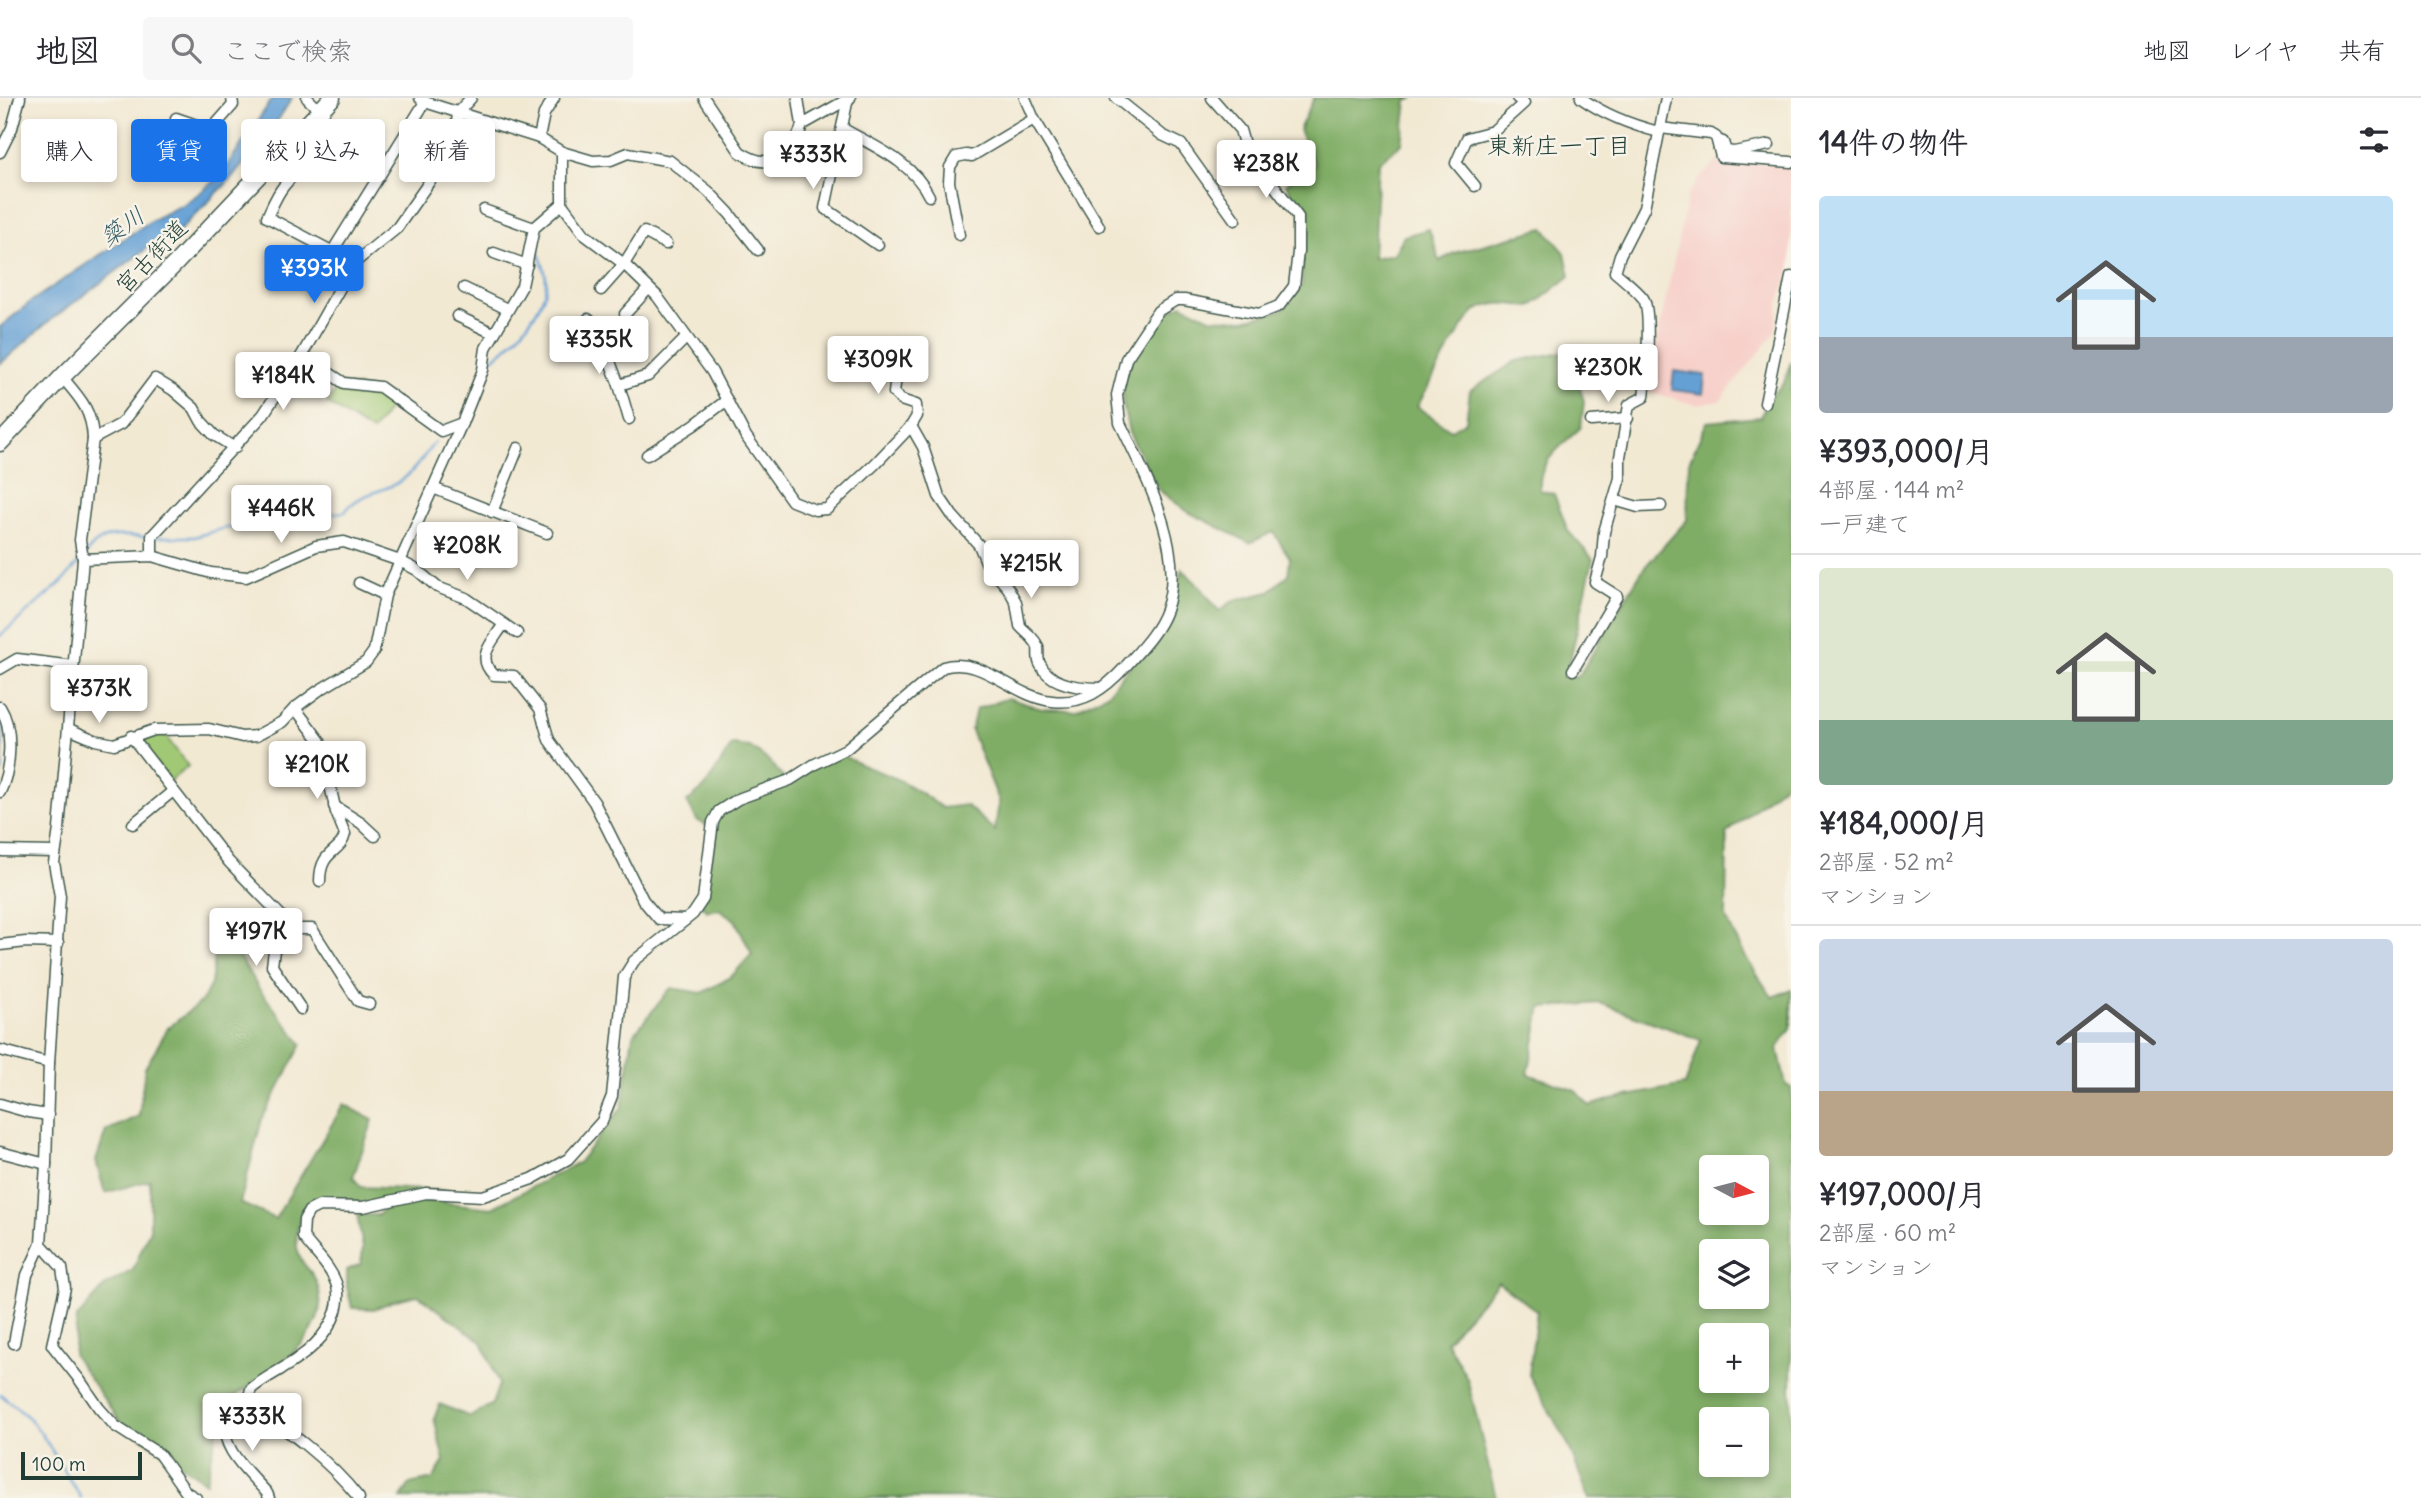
<!DOCTYPE html>
<html lang="ja">
<head>
<meta charset="utf-8">
<style>
	:root { --surface:#fff; --page:#f7f7f7; --text:#2b2b33; --muted:#7c7c81; --line:#e1e1e2; --accent:#1a73e8 }
	body { margin:0; font-family:Delius,"Klee One",sans-serif; background:var(--page); color:var(--text); height:100vh; display:flex; flex-direction:column; font-size:26px; white-space:nowrap }
	* { box-sizing:border-box; margin:0 }
	p { font-size:23px; color:var(--muted) }
	.icon { flex:none; width:38px; height:38px; fill:none; stroke:currentColor; stroke-width:2; stroke-linecap:round; stroke-linejoin:round }
	.map { position:relative; flex:1; overflow:hidden }
	.sheet { display:flex; flex-direction:column; background:var(--surface); width:630px }
	.sheet>* { flex:none }
	.top-card { position:absolute; left:21px; top:21px; width:665px; height:63px; display:flex; gap:14px }
	.needle { width:46px; rotate:97deg }
	.buttons { position:absolute; left:1699px; top:1057px; display:grid; gap:14px }
	.buttons a { display:grid; place-items:center; width:70px; height:70px; border-radius:7px; background:var(--surface); box-shadow:0 4px 10px #0003; font-size:35px }
	.scale { position:absolute; left:21px; bottom:18px; width:121px; box-sizing:border-box; padding-left:7px; border:4px solid #1f3d34; border-top:0; font-size:19px; line-height:24px; white-space:nowrap; color:#1f3d34; -webkit-text-stroke:5px #f7f3e8; paint-order:stroke }
	.price { position:absolute; translate:-50% -60px; padding:0 16px; border-radius:7px; background:#fff; color:#222; font-size:23px; line-height:46px; filter:drop-shadow(0 2px 4px #0008) }
	.price::after { content:''; position:absolute; left:50%; top:42px; width:21px; height:16px; margin-left:-10px; background:inherit; clip-path:polygon(0 0,100% 0,50% 100%) }
	.price.current { background:var(--accent); color:#fff }
	ul { padding:0; list-style:none }
	li { display:grid; align-content:center; gap:14px; height:371px; padding:0 28px }
	li+li { border-top:2px solid var(--line) }
	li span { display:grid; place-items:center; height:217px; border-radius:7px; color:#555 }
	li>.icon { margin-inline-start:auto }
	span .icon { width:126px; height:126px; fill:#fffc; stroke-width:1 }
	li b { font-size:30px }
	h2 { display:flex; justify-content:space-between; align-items:center; height:84px; padding:0 28px; font-size:30px }
	.tag { padding:0 24px; border-radius:7px; background:var(--surface); box-shadow:0 4px 10px #0003; font-size:24px; line-height:63px }
	.tag.current { background:var(--accent); color:#fff }
	header { display:flex; align-items:center; gap:42px; box-sizing:border-box; height:98px; padding:0 35px; background:var(--surface); border-bottom:2px solid var(--line) }
	header strong { font-size:33px }
	nav { display:flex; gap:38px; margin-inline-start:auto; font-size:24px }
	.search { width:490px; height:63px; background:var(--page); display:flex; align-items:center; gap:18px; box-sizing:border-box; padding:0 24px; border-radius:7px; color:var(--muted); font-size:26px }
	main { display:flex; flex:1; min-height:0 }
	.map>svg:first-child { display:block }
	.built { fill:#f7d0ca }
	.green { fill:#a1c975; stroke:#608354; stroke-width:2 }
	.forest { fill:#80ad66; stroke:#50754d; stroke-width:2; fill-rule:evenodd }
	.water { fill:#65a0d5; stroke:#426e84; stroke-width:2 }
	.lines { fill:none; stroke-linecap:round; stroke-linejoin:round }
	.stream { stroke:#65a0d5; stroke-width:2.5 }
	.minor-casing { stroke:#3f574c; stroke-width:13 }
	.trunk-casing { stroke:#3f574c; stroke-width:19 }
	.minor { stroke:#fff; stroke-width:10 }
	.trunk { stroke:#fff; stroke-width:16 }
	.labels { text-anchor:middle; dominant-baseline:central; stroke-width:5; stroke-linejoin:round; paint-order:stroke }
	.street-label { font-size:23px; fill:#1f3d34; stroke:#f7f3e8 }
	.neighbourhood-label { font-size:24px; fill:#1f3d34; stroke:#f7f3e8 }
	.water-label { font-size:24px; font-style:italic; fill:#345b64; stroke:#f7f3e8 }
</style>
</head>
<body>
<header>
<strong>地図</strong>
<div class="search"><svg class="icon" aria-label="search" viewBox="0 0 24 24"><circle cx="10" cy="10" r="6"/><path d="M15 15l6 6"/></svg>ここで検索</div>
<nav><a>地図</a><a>レイヤ</a><a>共有</a></nav>
</header>
<main>
<div class="map">
<svg width="1791" height="1400" viewBox="0 0 1791 1400">
	<rect width="100%" height="100%" fill="#f7f3e8"/>
	<filter id="ink" filterUnits="userSpaceOnUse"><feTurbulence type="fractalNoise" baseFrequency=".0143" numOctaves="2"/><feDisplacementMap in="SourceGraphic" scale="14" xChannelSelector="R" yChannelSelector="G"/><feConvolveMatrix kernelMatrix="1 2 1 2 8 2 1 2 1" color-interpolation-filters="sRGB"/></filter>
	<filter id="wash" filterUnits="userSpaceOnUse"><feTurbulence type="fractalNoise" baseFrequency=".00686" numOctaves="4" result="noise"/><feDisplacementMap in="SourceGraphic" scale="28" xChannelSelector="R" yChannelSelector="G"/><feGaussianBlur stdDeviation="1.57" result="paint"/><feColorMatrix in="noise" values="0 0 0 0 0 0 0 0 0 0 0 0 0 0 0 0 0 1.4 0 .05"/><feComposite in="paint" operator="in"/></filter>
	<g filter="url(#wash)">
		<rect width="100%" height="100%" fill="#f2e9d3"/>
		<path class="built" d="M 1719,62 L 1791,68 L 1791,167 L 1779,206 L 1775,235 L 1720,303 L 1696,307 L 1648,293 L 1651,270 L 1688,97 L 1700,80 Z"/>
		<g class="green">
			<path d="M 340,286 L 379,293 L 394,304 L 372,334 L 327,305 Z"/>
			<path d="M 164,636 L 188,668 L 170,683 L 140,645 L 153,637 Z"/>
		</g>
		<g class="forest">
			<path d="M 1314,0 L 1414,0 L 1407,3 L 1402,45 L 1378,65 L 1373,160 L 1394,156 L 1404,138 L 1429,131 L 1440,163 L 1454,155 L 1544,130 L 1565,155 L 1570,178 L 1531,209 C 1511,206 1496,202 1477,212 C 1465,217 1426,293 1417,309 L 1451,332 L 1466,323 L 1470,293 L 1516,263 L 1568,253 L 1584,303 L 1581,329 C 1563,347 1537,363 1540,392 L 1554,396 L 1568,433 L 1593,461 L 1567,576 L 1575,580 L 1580,576 L 1643,471 L 1687,422 L 1689,364 L 1707,324 L 1760,319 L 1771,298 L 1784,285 L 1791,264 L 1791,680 L 1727,735 L 1726,820 L 1746,860 L 1772,899 L 1791,892 L 1791,931 L 1778,950 L 1786,987 L 1791,989 L 1791,1400 L 1589,1400 L 1568,1346 L 1529,1277 L 1537,1213 L 1498,1184 L 1446,1243 L 1467,1280 L 1496,1400 L 401,1400 L 410,1386 L 433,1381 L 444,1363 L 434,1320 L 440,1306 L 470,1319 L 492,1306 L 499,1286 L 482,1244 L 418,1197 L 396,1202 L 374,1211 L 352,1210 L 347,1189 L 347,1172 L 361,1166 L 363,1150 L 357,1117 L 378,1117 L 391,1105 L 431,1103 L 492,1110 L 578,1065 L 622,1009 L 633,937 L 671,890 L 702,895 L 731,879 L 752,856 L 735,822 L 719,811 L 707,813 L 700,804 L 712,731 L 697,722 L 687,704 L 705,689 L 732,647 L 750,649 L 769,663 L 787,684 L 840,656 C 857,666 873,671 890,678 C 909,686 926,698 942,710 L 966,707 L 995,733 L 999,703 L 971,633 L 976,611 L 1008,600 L 1042,611 L 1075,612 L 1107,596 L 1151,542 L 1171,522 L 1182,471 L 1201,490 L 1219,513 L 1233,503 L 1269,494 L 1288,477 L 1290,460 L 1273,434 L 1250,445 L 1188,414 L 1159,392 L 1129,335 L 1123,306 L 1123,277 L 1158,218 L 1182,206 L 1210,220 L 1244,222 L 1282,212 L 1302,187 L 1303,118 L 1286,86 L 1315,67 L 1299,32 ZM 1600,905 L 1701,942 L 1685,987 L 1612,1001 L 1590,1008 L 1575,992 L 1528,976 L 1541,910 ZM 1712,1069 L 1757,1069 L 1757,1115 L 1712,1115 ZM 1712,1153 L 1757,1153 L 1757,1199 L 1712,1199 ZM 1712,1237 L 1757,1237 L 1757,1283 L 1712,1283 ZM 1712,1321 L 1757,1321 L 1757,1367 L 1712,1367 Z"/>
			<path d="M 218,825 L 259,891 L 302,946 L 262,1021 L 240,1105 L 275,1121 L 344,1006 L 373,1022 L 353,1079 L 361,1089 L 450,1093 L 364,1106 L 316,1103 L 304,1109 C 299,1124 293,1141 299,1157 C 301,1165 310,1172 314,1179 C 344,1238 261,1277 223,1307 L 206,1384 L 120,1324 L 73,1257 L 77,1220 L 106,1187 L 133,1172 L 150,1131 L 150,1082 L 105,1095 L 96,1063 L 106,1033 L 139,1018 L 145,970 L 168,930 L 202,903 L 211,886 Z"/>
		</g>
		<g class="water">
			<path d="M 273,0 L 292,0 L 278,22 L 232,80 L 177,135 L 165,137 L 48,224 L 0,266 L 0,229 L 33,202 L 152,122 L 184,106 L 201,94 L 220,78 Z"/>
			<path d="M 1674,273 L 1705,277 L 1703,296 L 1672,292 Z"/>
		</g>
		<g class="lines">
			<g class="stream">
				<path d="M 490,263 C 511,247 543,215 546,187 C 547,177 542,163 538,154"/>
				<path d="M 278,420 L 284,413 L 314,417 L 345,414 C 358,394 384,395 402,382 C 415,373 425,356 435,344"/>
				<path d="M 156,439 L 194,439 L 225,430 L 236,430 L 253,419 L 270,420"/>
				<path d="M 86,456 C 100,434 120,437 143,439"/>
				<path d="M 0,538 L 63,483 L 79,464"/>
				<path d="M 2,674 L 2,625"/>
				<path d="M 0,1296 L 28,1319 L 41,1335 L 81,1400"/>
			</g>
		</g>
	</g>
	<g filter="url(#ink)">
		<g class="lines">
			<defs>
				<g id="minor">
					<path d="M 307,0 L 319,12"/>
					<path d="M 420,0 L 425,4 L 539,40 L 562,54 L 593,63 L 611,62 L 628,55 L 670,63 L 708,93 L 729,115 L 758,152"/>
					<path d="M 704,0 L 740,54 C 771,75 793,58 802,27 L 850,0"/>
					<path d="M 798,0 L 802,27"/>
					<path d="M 848,0 L 825,110 L 878,147"/>
					<path d="M 1025,0 L 1034,21 L 1099,128"/>
					<path d="M 1116,0 L 1162,37 L 1181,46 L 1235,122"/>
					<path d="M 1581,0 C 1605,17 1631,27 1659,34"/>
					<path d="M 176,20 L 211,32 L 233,7 L 232,0"/>
					<path d="M 842,30 C 873,48 913,64 929,98"/>
					<path d="M 1660,30 L 1711,36 L 1716,39 L 1721,59 L 1791,64"/>
					<path d="M 539,40 L 544,16 L 554,0"/>
					<path d="M 1720,43 L 1723,44 L 1726,53 L 1734,54 L 1769,47"/>
					<path d="M 0,54 L 12,30 L 20,0"/>
					<path d="M 562,54 L 562,106 L 585,137 L 624,166 L 657,198 L 712,274 L 745,337 L 792,403 L 815,412 L 827,411 L 875,366 L 911,328 L 917,318 L 916,307 L 901,302 L 894,295 L 899,253 L 881,251"/>
					<path d="M 1475,88 L 1456,65 L 1467,40 L 1493,33 L 1524,5 L 1517,0"/>
					<path d="M 484,112 L 534,130"/>
					<path d="M 959,137 L 949,84 L 950,69 L 956,59 L 966,57 L 972,58 L 1034,21"/>
					<path d="M 332,154 L 425,4"/>
					<path d="M 494,155 L 527,167"/>
					<path d="M 354,165 L 397,130 L 455,47 L 458,14 L 471,0"/>
					<path d="M 464,190 L 507,211"/>
					<path d="M 601,192 L 624,166 L 644,134 L 666,146"/>
					<path d="M 625,216 L 648,191"/>
					<path d="M 457,218 L 493,235"/>
					<path d="M 588,221 L 596,227 L 619,287 L 629,321"/>
					<path d="M 302,257 L 344,285 L 380,289 L 441,333 L 462,325"/>
					<path d="M 62,279 C 80,300 92,312 93,341 L 80,442 L 83,461 L 59,731 L 54,765 L 60,798 L 49,965 L 46,1066 L 41,1146 L 62,1170 L 65,1190 L 52,1247 L 79,1281 L 99,1310 L 115,1328 L 159,1356 L 186,1394 L 196,1400"/>
					<path d="M 619,287 L 648,278 L 686,240"/>
					<path d="M 1765,305 L 1791,179"/>
					<path d="M 1591,323 L 1628,320"/>
					<path d="M 911,328 L 923,349 L 939,398 L 952,417 L 979,447 L 987,466 L 1008,490 L 1016,504 L 1020,528 C 1026,535 1035,540 1038,549 C 1039,554 1037,561 1040,566 C 1050,587 1080,590 1100,590"/>
					<path d="M 93,341 L 121,326 L 155,281 L 173,292 L 194,310 L 201,323 L 214,337 L 235,350"/>
					<path d="M 647,357 L 694,327 L 727,302"/>
					<path d="M 433,390 L 547,435"/>
					<path d="M 1614,402 L 1638,409 L 1661,408"/>
					<path d="M 492,414 L 518,350"/>
					<path d="M 152,458 L 152,438 L 263,317 L 302,257 L 354,165 L 267,119 C 272,109 276,98 283,89 C 307,59 328,51 323,9"/>
					<path d="M 83,461 L 152,458 L 211,475 L 246,479 L 316,448 L 344,444 L 400,463 L 417,472 L 437,489 L 466,500 L 517,535"/>
					<path d="M 359,485 L 385,497"/>
					<path d="M 503,527 C 492,545 475,559 494,577 L 514,578 L 540,611 L 549,642 L 594,704 L 643,802 L 659,821 L 685,822"/>
					<path d="M 0,571 L 17,561 L 73,568"/>
					<path d="M 1573,572 L 1617,498 L 1595,484 L 1602,459 L 1604,434 L 1620,380 L 1620,359 L 1629,307 L 1644,299 C 1646,283 1652,212 1643,200 C 1636,191 1624,182 1615,174 L 1620,157 L 1644,110 L 1666,0"/>
					<path d="M 0,609 C 14,631 11,671 0,694"/>
					<path d="M 295,610 L 320,643 L 336,714 L 345,736 C 341,756 320,751 320,783"/>
					<path d="M 69,631 L 95,642 L 114,646 L 154,632 L 209,631 L 242,639 L 256,638 L 282,624 L 295,610 L 318,593 L 366,564 L 374,553 L 385,497 L 462,325 L 483,272 L 486,250 L 522,188 L 534,130 L 562,106"/>
					<path d="M 131,638 L 229,764 L 294,831 L 312,831 L 358,903 L 369,906"/>
					<path d="M 334,708 L 361,725 L 375,738"/>
					<path d="M 133,726 L 173,693"/>
					<path d="M 0,753 L 55,754"/>
					<path d="M 294,831 L 274,852 L 272,868 L 301,911"/>
					<path d="M 0,847 L 26,844 L 58,845"/>
					<path d="M 0,952 L 49,965"/>
					<path d="M 0,1006 L 28,1014 L 48,1017"/>
					<path d="M 0,1054 L 46,1066"/>
					<path d="M 14,1245 L 27,1177 L 41,1146"/>
					<path d="M 247,1305 C 289,1333 327,1360 359,1400"/>
					<path d="M 269,1400 L 267,1395 C 246,1371 220,1352 224,1317 L 247,1305 L 251,1291 C 265,1279 282,1272 297,1261 C 319,1246 344,1218 337,1188 C 332,1170 314,1154 303,1139 L 304,1122 L 309,1113 L 319,1108 L 363,1109 L 426,1095 L 483,1098 L 532,1081 L 568,1061 L 602,1023 L 612,998 L 624,879 L 634,863 L 693,816 L 703,801 L 713,724 L 719,713 L 738,701 L 790,682 L 815,666 L 846,651 L 943,569 C 982,557 1013,599 1052,603 C 1083,607 1105,591 1125,569 C 1140,552 1158,534 1166,512 C 1187,453 1145,377 1120,325 L 1117,297 L 1126,261 L 1158,213 L 1176,202 L 1184,202 L 1259,216 L 1279,208 L 1294,188 L 1298,154 L 1298,119 L 1273,86 L 1249,63 L 1240,32 L 1212,0"/>
				</g>
				<path id="trunk" d="M 0,345 L 62,279 L 174,167 L 332,0"/>
			</defs>
			<use href="#minor" class="minor-casing"/>
			<use href="#trunk" class="trunk-casing"/>
			<use href="#minor" class="minor"/>
			<use href="#trunk" class="trunk"/>
		</g>
	</g>
	<g class="labels">
		<g class="street-label">
			<text transform="translate(151 158) rotate(-46)">宮古街道</text>
		</g>
		<g class="neighbourhood-label">
			<text x="1559" y="47">東新庄一丁目</text>
		</g>
		<g class="water-label">
			<text transform="translate(122 128) rotate(-36)">簗川</text>
		</g>
	</g>
</svg>
<div class="buttons">
<a><svg class="needle" viewBox="-14 -14 28 28"><path d="M0-13l5 13h-10z" fill="#e53935"/><path d="M0 13l5-13h-10z" fill="#7c7c81"/></svg></a>
<a><svg class="icon" aria-label="layers" viewBox="0 0 24 24"><path d="M12 4l9 5-9 5-9-5zM3 14l9 5 9-5"/></svg></a>
<a>+</a>
<a>−</a>
</div>
<div class="scale">100 m</div>
<b class="price" style="left:813px;top:93px">¥333K</b>
<b class="price" style="left:1266px;top:102px">¥238K</b>
<b class="price current" style="left:314px;top:207px">¥393K</b>
<b class="price" style="left:599px;top:278px">¥335K</b>
<b class="price" style="left:878px;top:298px">¥309K</b>
<b class="price" style="left:1608px;top:306px">¥230K</b>
<b class="price" style="left:283px;top:314px">¥184K</b>
<b class="price" style="left:281px;top:447px">¥446K</b>
<b class="price" style="left:467px;top:484px">¥208K</b>
<b class="price" style="left:1031px;top:502px">¥215K</b>
<b class="price" style="left:99px;top:627px">¥373K</b>
<b class="price" style="left:317px;top:703px">¥210K</b>
<b class="price" style="left:256px;top:870px">¥197K</b>
<b class="price" style="left:252px;top:1355px">¥333K</b>
<div class="top-card">
<a class="tag">購入</a>
<a class="tag current">賃貸</a>
<a class="tag">絞り込み</a>
<a class="tag">新着</a>
</div>
</div>
<section class="sheet">
<h2>14件の物件<svg class="icon" aria-label="filters" viewBox="0 0 24 24"><path d="M4 7h16M4 17h16"/><circle cx="9" cy="7" r="2"/><circle cx="15" cy="17" r="2"/></svg></h2>
<ul>
<li><span style="background:linear-gradient(#bfe0f5 65%,#9aa5b1 0)"><svg class="icon" aria-label="home" viewBox="0 0 24 24"><path d="M3 11l9-7 9 7M6 9v11h12V9"/></svg></span><div><b>¥393,000/月</b><p>4部屋 · 144 m²</p><p>一戸建て</p></div></li>
<li><span style="background:linear-gradient(#dfe7d0 70%,#7fa58c 0)"><svg class="icon" aria-label="home" viewBox="0 0 24 24"><path d="M3 11l9-7 9 7M6 9v11h12V9"/></svg></span><div><b>¥184,000/月</b><p>2部屋 · 52 m²</p><p>マンション</p></div></li>
<li><span style="background:linear-gradient(#c9d6e8 70%,#b9a48a 0)"><svg class="icon" aria-label="home" viewBox="0 0 24 24"><path d="M3 11l9-7 9 7M6 9v11h12V9"/></svg></span><div><b>¥197,000/月</b><p>2部屋 · 60 m²</p><p>マンション</p></div></li>
</ul>
</section>
</main>
</body>
</html>
